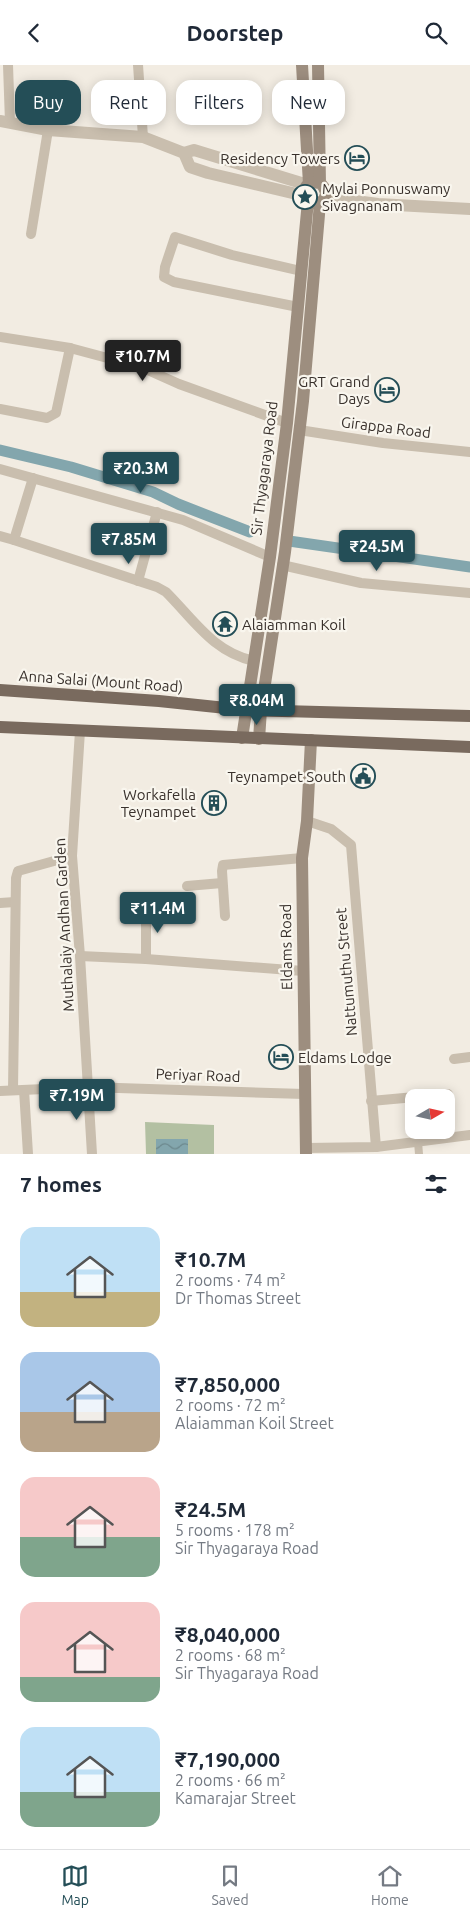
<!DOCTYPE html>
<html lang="en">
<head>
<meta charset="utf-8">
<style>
	:root { --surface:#fff; --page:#f2f2f3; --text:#1f2937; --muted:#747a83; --line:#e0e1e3; --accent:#244e57 }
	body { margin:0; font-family:Ubuntu,sans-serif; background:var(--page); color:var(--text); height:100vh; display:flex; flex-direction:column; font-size:19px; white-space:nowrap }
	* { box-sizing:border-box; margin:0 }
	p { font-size:16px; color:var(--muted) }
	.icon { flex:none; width:28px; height:28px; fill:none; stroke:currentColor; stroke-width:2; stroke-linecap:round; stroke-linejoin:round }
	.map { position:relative; height:1089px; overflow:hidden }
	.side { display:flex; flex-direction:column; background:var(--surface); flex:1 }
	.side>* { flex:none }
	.top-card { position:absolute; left:15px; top:15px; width:440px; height:45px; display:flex; gap:10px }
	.needle { width:32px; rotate:81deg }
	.controls { position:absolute; left:405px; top:1024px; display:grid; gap:10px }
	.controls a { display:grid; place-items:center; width:50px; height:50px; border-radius:10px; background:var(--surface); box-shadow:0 2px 12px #0003; font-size:25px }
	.price { position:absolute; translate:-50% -42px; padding:0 11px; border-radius:5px; background:var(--accent); color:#fff; font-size:16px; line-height:32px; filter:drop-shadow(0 1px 2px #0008) }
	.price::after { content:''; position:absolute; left:50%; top:30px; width:15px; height:11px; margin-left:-8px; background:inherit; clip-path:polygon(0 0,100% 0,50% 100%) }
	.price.selected { background:#222; color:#fff }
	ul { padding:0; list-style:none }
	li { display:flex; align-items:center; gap:15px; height:125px; padding:0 20px }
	li span { display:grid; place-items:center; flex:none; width:140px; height:100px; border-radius:15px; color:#555 }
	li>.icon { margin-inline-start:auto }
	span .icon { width:60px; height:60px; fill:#fffc; stroke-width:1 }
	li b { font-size:21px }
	h2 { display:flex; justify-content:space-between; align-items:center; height:60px; padding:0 20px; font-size:21px }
	.pill { padding:0 18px; border-radius:15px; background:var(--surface); box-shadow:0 2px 12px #0003; font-size:18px; line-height:45px }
	.pill.selected { background:var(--accent); color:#fff }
	header { display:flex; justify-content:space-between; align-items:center; height:65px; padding:0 20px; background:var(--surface); font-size:22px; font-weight:700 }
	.tabs { display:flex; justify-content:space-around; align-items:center; height:70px; border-top:1px solid var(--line); background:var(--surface); font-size:14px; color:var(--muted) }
	.tabs a { display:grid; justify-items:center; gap:2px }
	.tabs .selected { color:var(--accent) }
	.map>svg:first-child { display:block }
	.green { fill:#b3c0a2 }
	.water { fill:url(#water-waves) }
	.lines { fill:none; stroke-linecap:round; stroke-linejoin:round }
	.canal { stroke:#83a6ad; stroke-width:11 }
	.pedestrian { stroke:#c9beae; stroke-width:8 }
	.minor { stroke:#c9beae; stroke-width:10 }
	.tertiary { stroke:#c9beae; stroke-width:12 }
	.secondary { stroke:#9d8e7f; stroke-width:12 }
	.primary { stroke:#796a5e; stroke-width:12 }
	.labels { text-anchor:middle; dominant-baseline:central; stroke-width:4.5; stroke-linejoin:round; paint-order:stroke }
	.poi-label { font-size:15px; fill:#39312c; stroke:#f9f6ee; text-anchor:end }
	.street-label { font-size:15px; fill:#39312c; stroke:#f9f6ee }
</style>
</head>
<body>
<header><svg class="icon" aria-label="back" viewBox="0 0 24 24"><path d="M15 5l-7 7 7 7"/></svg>Doorstep<svg class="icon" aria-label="search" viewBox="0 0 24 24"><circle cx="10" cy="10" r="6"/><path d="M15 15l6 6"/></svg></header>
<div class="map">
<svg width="470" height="1089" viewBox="0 0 470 1089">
	<defs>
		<pattern id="water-waves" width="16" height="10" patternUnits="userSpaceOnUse" patternTransform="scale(1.25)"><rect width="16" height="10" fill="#83a6ad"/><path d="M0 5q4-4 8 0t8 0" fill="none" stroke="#6c888d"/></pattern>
	</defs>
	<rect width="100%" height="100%" fill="#f2ece2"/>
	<path class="green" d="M 145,1057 L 214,1060 L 214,1089 L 146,1089 Z"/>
	<rect class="water" x="156" y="1074" width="32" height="15"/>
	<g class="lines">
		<g class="canal">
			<path d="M 0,385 L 71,402 L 153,427 L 178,439 L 250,467"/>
			<path d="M 289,476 L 470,502"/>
		</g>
		<path class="pedestrian" d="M 418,1077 L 419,1089"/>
		<g class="minor">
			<path d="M 8,0 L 10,57"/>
			<path d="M 138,0 L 143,72"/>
			<path d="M 31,169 L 48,65"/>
			<path d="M 298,242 L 174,217 L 164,212 L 165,202 L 175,172 L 232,190 L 301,206"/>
			<path d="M 0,272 L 70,283 L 141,302 L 179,319 L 287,358"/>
			<path d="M 0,344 L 47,353 L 56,348 L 70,283"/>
			<path d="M 299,365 L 383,378 L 470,387"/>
			<path d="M 0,404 L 183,455 L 270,492"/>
			<path d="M 33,413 L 14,475 L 157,522 L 166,527 C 194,555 213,587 254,596"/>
			<path d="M 0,471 L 14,475"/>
			<path d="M 282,500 L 361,518 L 470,528"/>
			<path d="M 138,516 L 157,447"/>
			<path d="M 80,666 L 72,791 L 80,891 L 92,1089"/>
			<path d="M 307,756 L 331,764 L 351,780 L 376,1082"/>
			<path d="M 187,821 L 222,818"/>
			<path d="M 0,838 L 15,837"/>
			<path d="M 146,843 L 146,894"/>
			<path d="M 225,851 L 222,806 L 223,800 L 302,793"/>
			<path d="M 80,891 L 146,894 L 303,906"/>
			<path d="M 454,994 L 470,992"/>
			<path d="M 13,1025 L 16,813 L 18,806 L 72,791"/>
			<path d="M 24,1025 L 28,1089"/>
			<path d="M 0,1026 L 88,1022 L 304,1029"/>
			<path d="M 371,1036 L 448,1029"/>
			<path d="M 306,1083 L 376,1082 L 470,1070"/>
		</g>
		<g class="tertiary">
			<path d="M 0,56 L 48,65 L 143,72 L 184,88 L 190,102 L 208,108 L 305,131"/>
			<path d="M 184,88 L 194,85 L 308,120"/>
			<path d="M 325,132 L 378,139 L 470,144"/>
		</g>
		<g class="secondary">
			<path d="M 302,0 L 309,119"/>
			<path d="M 318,0 L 320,118 C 326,123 329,132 321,137 C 305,146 295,113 320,118"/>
			<path d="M 242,673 L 270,492 L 287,358 L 308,136"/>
			<path d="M 259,674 L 261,645 L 285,487 L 303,336 L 320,138"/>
			<path d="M 306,1089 L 302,793 L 307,756 L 311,675"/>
		</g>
		<g class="primary">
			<path d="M 0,625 L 159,636 L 245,645 L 470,651"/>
			<path d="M 0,662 L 470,682"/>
		</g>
	</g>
	<defs>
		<symbol id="hotel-ring" viewBox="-11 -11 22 22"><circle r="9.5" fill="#f9f6ee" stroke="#244e57" stroke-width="1.5"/><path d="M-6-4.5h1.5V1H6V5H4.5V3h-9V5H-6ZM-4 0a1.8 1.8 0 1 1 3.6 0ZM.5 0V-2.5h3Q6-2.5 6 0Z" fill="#244e57"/></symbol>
		<symbol id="sight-ring" viewBox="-11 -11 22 22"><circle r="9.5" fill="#f9f6ee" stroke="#244e57" stroke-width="1.5"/><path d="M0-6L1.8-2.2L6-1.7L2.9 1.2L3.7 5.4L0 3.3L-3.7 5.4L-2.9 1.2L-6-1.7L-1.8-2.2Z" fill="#244e57"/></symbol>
		<symbol id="temple-ring" viewBox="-11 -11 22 22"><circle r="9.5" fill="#f9f6ee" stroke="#244e57" stroke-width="1.5"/><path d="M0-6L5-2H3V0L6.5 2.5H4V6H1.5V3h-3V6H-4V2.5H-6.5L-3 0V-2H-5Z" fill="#244e57"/></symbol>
		<symbol id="civic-ring" viewBox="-11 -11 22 22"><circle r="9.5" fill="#f9f6ee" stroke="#244e57" stroke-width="1.5"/><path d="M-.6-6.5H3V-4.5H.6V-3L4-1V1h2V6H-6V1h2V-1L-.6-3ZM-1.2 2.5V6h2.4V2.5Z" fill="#244e57"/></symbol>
		<symbol id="building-ring" viewBox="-11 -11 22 22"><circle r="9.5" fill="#f9f6ee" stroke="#244e57" stroke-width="1.5"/><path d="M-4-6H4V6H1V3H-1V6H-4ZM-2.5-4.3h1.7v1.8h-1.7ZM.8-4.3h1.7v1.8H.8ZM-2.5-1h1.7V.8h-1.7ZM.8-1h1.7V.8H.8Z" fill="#244e57"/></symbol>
	</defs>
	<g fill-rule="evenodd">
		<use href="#hotel-ring" x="343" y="79" width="28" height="28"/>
		<use href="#sight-ring" x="291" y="118" width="28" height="28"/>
		<use href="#hotel-ring" x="373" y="311" width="28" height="28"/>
		<use href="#temple-ring" x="211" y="545" width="28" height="28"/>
		<use href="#civic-ring" x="349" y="697" width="28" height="28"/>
		<use href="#building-ring" x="200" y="724" width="28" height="28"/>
		<use href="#hotel-ring" x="267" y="978" width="28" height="28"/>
	</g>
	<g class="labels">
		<g class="poi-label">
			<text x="340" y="93">Residency Towers</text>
			<text x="322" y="123" text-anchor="start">Mylai Ponnuswamy<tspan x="322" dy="17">Sivagnanam</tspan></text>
			<text x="370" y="316">GRT Grand<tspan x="370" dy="17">Days</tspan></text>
			<text x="242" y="559" text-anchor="start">Alaiamman Koil</text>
			<text x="346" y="711">Teynampet South</text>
			<text x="196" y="729">Workafella<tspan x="196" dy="17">Teynampet</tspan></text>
			<text x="298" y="992" text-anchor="start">Eldams Lodge</text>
		</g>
		<g class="street-label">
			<text transform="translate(386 362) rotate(7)">Girappa Road</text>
			<text transform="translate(264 403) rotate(-83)">Sir Thyagaraya Road</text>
			<text transform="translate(101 616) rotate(4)">Anna Salai (Mount Road)</text>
			<text transform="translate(64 860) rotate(-93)">Muthalaiy Andhan Garden</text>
			<text transform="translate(286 882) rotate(-91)">Eldams Road</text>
			<text transform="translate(346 907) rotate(-95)">Nattumuthu Street</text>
			<text transform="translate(198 1010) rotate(2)">Periyar Road</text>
		</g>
	</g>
</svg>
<div class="controls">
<a><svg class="needle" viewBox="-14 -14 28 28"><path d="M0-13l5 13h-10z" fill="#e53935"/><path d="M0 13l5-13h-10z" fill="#747a83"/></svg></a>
</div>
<b class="price selected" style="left:143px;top:317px">₹10.7M</b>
<b class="price" style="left:141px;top:429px">₹20.3M</b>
<b class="price" style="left:129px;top:500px">₹7.85M</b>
<b class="price" style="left:377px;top:507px">₹24.5M</b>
<b class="price" style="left:257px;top:661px">₹8.04M</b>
<b class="price" style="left:158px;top:869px">₹11.4M</b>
<b class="price" style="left:77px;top:1056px">₹7.19M</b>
<div class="top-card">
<a class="pill selected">Buy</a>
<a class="pill">Rent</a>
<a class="pill">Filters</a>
<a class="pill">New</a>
</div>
</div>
<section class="side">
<h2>7 homes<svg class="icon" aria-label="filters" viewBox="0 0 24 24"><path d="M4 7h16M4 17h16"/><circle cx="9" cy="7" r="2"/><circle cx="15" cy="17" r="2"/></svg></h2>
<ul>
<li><span style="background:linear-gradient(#bfe0f5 65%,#c2b280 0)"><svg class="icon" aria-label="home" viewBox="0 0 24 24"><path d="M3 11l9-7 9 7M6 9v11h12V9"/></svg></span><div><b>₹10.7M</b><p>2 rooms · 74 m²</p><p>Dr Thomas Street</p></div></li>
<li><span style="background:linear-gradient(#a9c7e8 60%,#b9a48a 0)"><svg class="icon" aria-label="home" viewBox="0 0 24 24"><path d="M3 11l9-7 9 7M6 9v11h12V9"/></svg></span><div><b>₹7,850,000</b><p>2 rooms · 72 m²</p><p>Alaiamman Koil Street</p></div></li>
<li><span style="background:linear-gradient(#f6c9c9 60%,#7fa58c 0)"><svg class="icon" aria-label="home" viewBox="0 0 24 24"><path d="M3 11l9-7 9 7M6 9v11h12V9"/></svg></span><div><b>₹24.5M</b><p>5 rooms · 178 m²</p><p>Sir Thyagaraya Road</p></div></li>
<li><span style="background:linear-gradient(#f6c9c9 75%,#7fa58c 0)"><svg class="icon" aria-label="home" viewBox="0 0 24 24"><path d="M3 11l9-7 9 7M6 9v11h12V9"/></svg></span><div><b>₹8,040,000</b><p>2 rooms · 68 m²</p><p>Sir Thyagaraya Road</p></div></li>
<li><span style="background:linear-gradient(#bfe0f5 65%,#7fa58c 0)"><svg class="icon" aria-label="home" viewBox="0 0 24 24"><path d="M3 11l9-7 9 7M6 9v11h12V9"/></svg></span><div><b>₹7,190,000</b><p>2 rooms · 66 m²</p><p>Kamarajar Street</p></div></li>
</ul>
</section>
<nav class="tabs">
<a class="selected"><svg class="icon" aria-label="map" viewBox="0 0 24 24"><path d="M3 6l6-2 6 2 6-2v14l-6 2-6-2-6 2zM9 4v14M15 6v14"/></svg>Map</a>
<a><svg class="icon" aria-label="saved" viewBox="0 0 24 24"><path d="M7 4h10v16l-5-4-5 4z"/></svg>Saved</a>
<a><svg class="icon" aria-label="home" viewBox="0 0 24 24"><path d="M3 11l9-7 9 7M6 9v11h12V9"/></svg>Home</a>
</nav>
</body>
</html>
